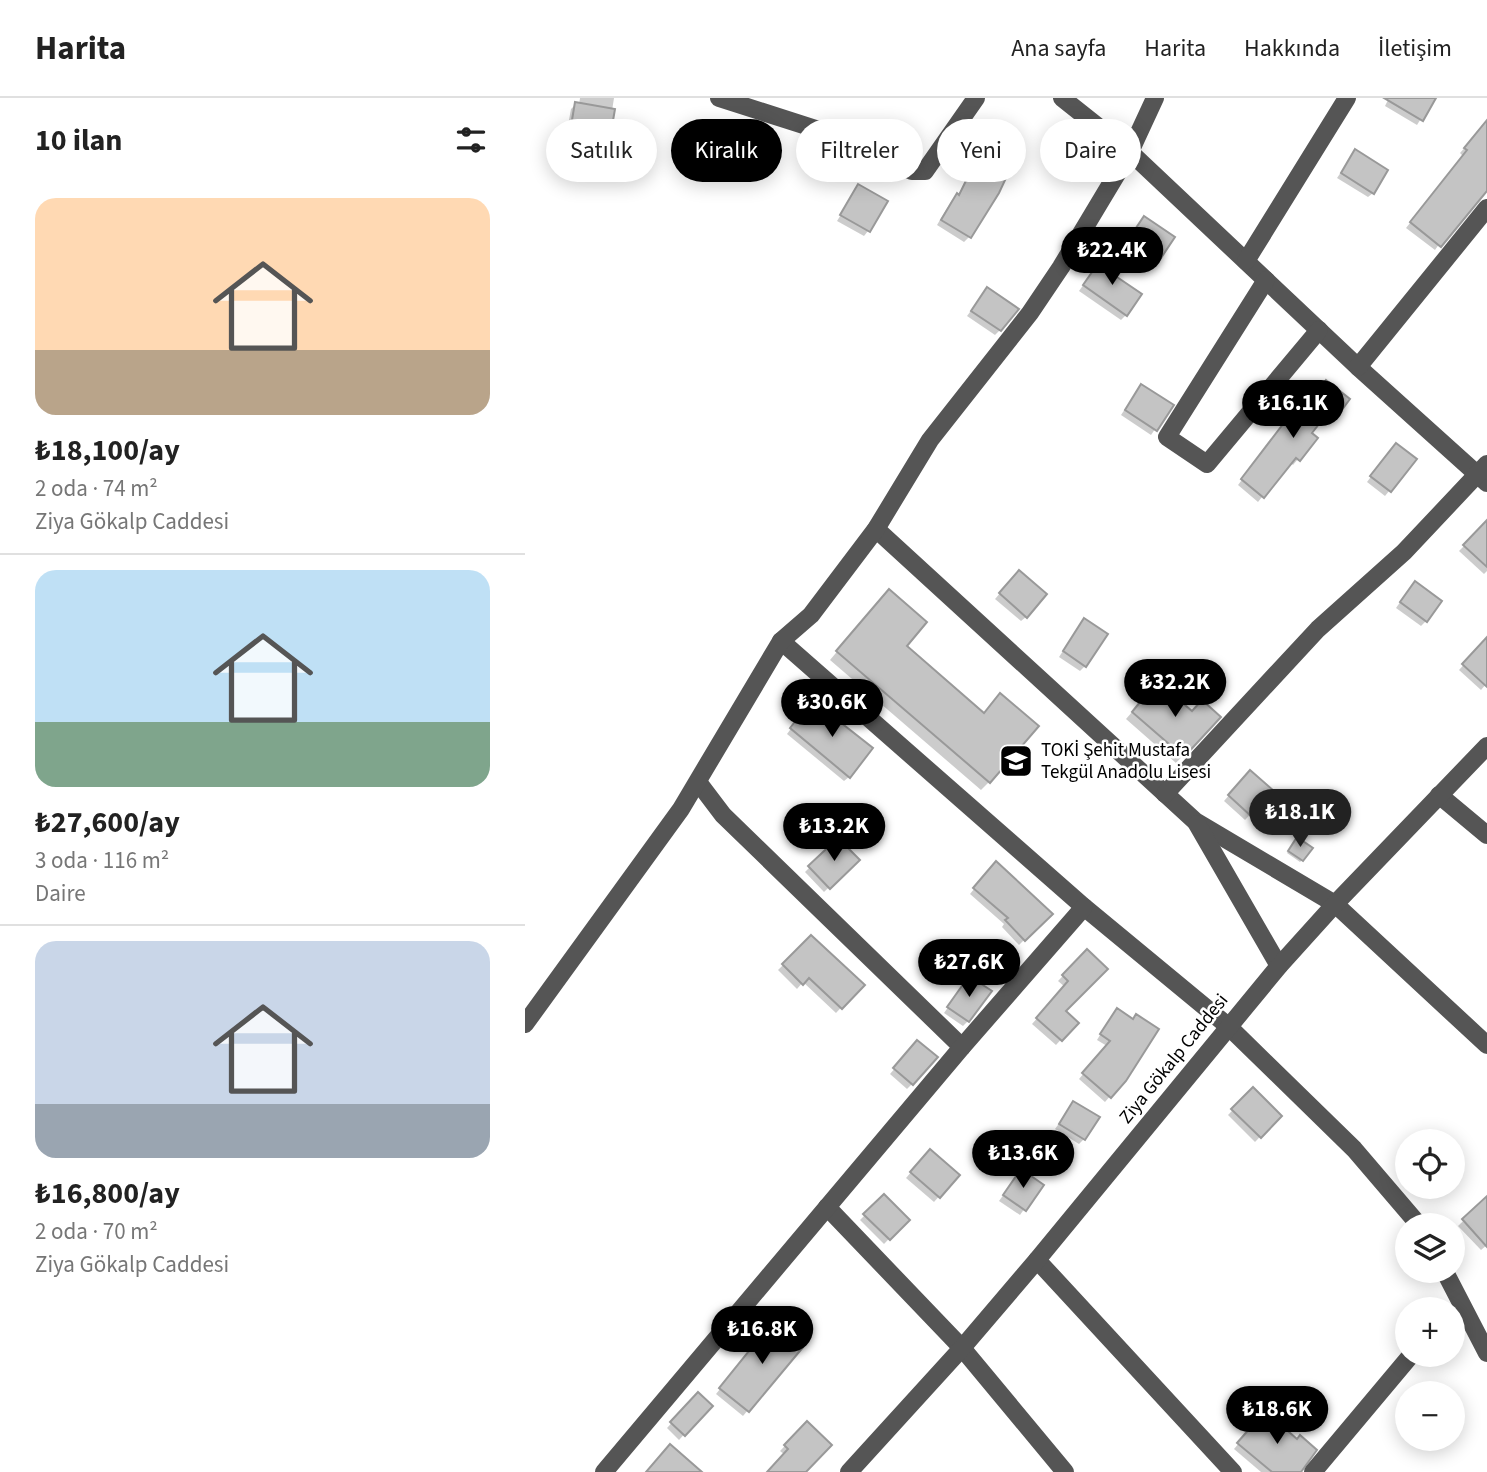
<!DOCTYPE html>
<html lang="tr">
<head>
<meta charset="utf-8">
<style>
	:root { --surface:#fff; --page:#f6f6f6; --text:#222; --muted:#767676; --line:#e0e0e0; --accent:#000 }
	body { margin:0; font-family:"Source Sans 3",sans-serif; background:var(--page); color:var(--text); height:100vh; display:flex; flex-direction:column; font-size:26px; white-space:nowrap }
	* { box-sizing:border-box; margin:0 }
	p { font-size:23px; color:var(--muted) }
	.icon { flex:none; width:38px; height:38px; fill:none; stroke:currentColor; stroke-width:2; stroke-linecap:round; stroke-linejoin:round }
	.map { position:relative; flex:1; overflow:hidden }
	.drawer { display:flex; flex-direction:column; background:var(--surface); width:525px }
	.drawer>* { flex:none }
	.guide { position:absolute; left:21px; top:21px; width:665px; height:63px; display:flex; gap:14px }
	.controls { position:absolute; left:870px; top:1031px; display:grid; gap:14px }
	.controls a { display:grid; place-items:center; width:70px; height:70px; border-radius:50%; background:var(--surface); box-shadow:0 4px 18px #0003; font-size:35px }
	.price { position:absolute; translate:-50% -60px; padding:0 16px; border-radius:24px; background:var(--accent); color:#fff; font-size:23px; line-height:46px; filter:drop-shadow(0 2px 4px #0008) }
	.price::after { content:''; position:absolute; left:50%; top:42px; width:21px; height:16px; margin-left:-10px; background:inherit; clip-path:polygon(0 0,100% 0,50% 100%) }
	.price.on { background:#222; color:#fff }
	ul { padding:0; list-style:none }
	li { display:grid; align-content:center; gap:14px; height:371px; padding:0 35px }
	li+li { border-top:2px solid var(--line) }
	li span { display:grid; place-items:center; height:217px; border-radius:21px; color:#555 }
	li>.icon { margin-inline-start:auto }
	span .icon { width:126px; height:126px; fill:#fffc; stroke-width:1 }
	li b { font-size:30px }
	h2 { display:flex; justify-content:space-between; align-items:center; height:84px; padding:0 35px; font-size:30px }
	.chip { padding:0 24px; border-radius:32px; background:var(--surface); box-shadow:0 4px 18px #0003; font-size:24px; line-height:63px }
	.chip.on { background:var(--accent); color:#fff }
	header { display:flex; align-items:center; gap:42px; box-sizing:border-box; height:98px; padding:0 35px; background:var(--surface); border-bottom:2px solid var(--line) }
	header strong { font-size:33px }
	nav { display:flex; gap:38px; margin-inline-start:auto; font-size:24px }
	main { display:flex; flex:1; min-height:0 }
	.map>svg:first-child { display:block }
	.shadow { fill:#0003 }
	.building { fill:#c4c4c4; stroke:#999; stroke-width:2 }
	.lines { fill:none; stroke-linecap:round; stroke-linejoin:round }
	.minor { stroke:#555; stroke-width:18 }
	.labels { text-anchor:middle; dominant-baseline:central; stroke-width:5; stroke-linejoin:round; paint-order:stroke }
	.poi-label { font-size:19px; fill:#000; stroke:#fff; text-anchor:start }
	.street-label { font-size:19px; fill:#000; stroke:#fff }
</style>
</head>
<body>
<header>
<strong>Harita</strong>
<nav><a>Ana sayfa</a><a>Harita</a><a>Hakkında</a><a>İletişim</a></nav>
</header>
<main>
<section class="drawer">
<h2>10 ilan<svg class="icon" aria-label="filters" viewBox="0 0 24 24"><path d="M4 7h16M4 17h16"/><circle cx="9" cy="7" r="2"/><circle cx="15" cy="17" r="2"/></svg></h2>
<ul>
<li><span style="background:linear-gradient(#ffd9b3 70%,#b9a48a 0)"><svg class="icon" aria-label="home" viewBox="0 0 24 24"><path d="M3 11l9-7 9 7M6 9v11h12V9"/></svg></span><div><b>₺18,100/ay</b><p>2 oda · 74 m²</p><p>Ziya Gökalp Caddesi</p></div></li>
<li><span style="background:linear-gradient(#bfe0f5 70%,#7fa58c 0)"><svg class="icon" aria-label="home" viewBox="0 0 24 24"><path d="M3 11l9-7 9 7M6 9v11h12V9"/></svg></span><div><b>₺27,600/ay</b><p>3 oda · 116 m²</p><p>Daire</p></div></li>
<li><span style="background:linear-gradient(#c9d6e8 75%,#9aa5b1 0)"><svg class="icon" aria-label="home" viewBox="0 0 24 24"><path d="M3 11l9-7 9 7M6 9v11h12V9"/></svg></span><div><b>₺16,800/ay</b><p>2 oda · 70 m²</p><p>Ziya Gökalp Caddesi</p></div></li>
</ul>
</section>
<div class="map">
<svg width="962" height="1374" viewBox="0 0 962 1374">
	<rect width="100%" height="100%" fill="#fff"/>
	<g class="shadow">
		<path d="M 55,0 L 89,0 L 83,39 L 78,44 L 41,38 L 46,11 L 51,6 L 54,7 Z"/>
		<path d="M 864,0 L 909,0 L 892,27 L 860,8 Z"/>
		<path d="M 962,34 L 962,77 L 910,152 L 881,130 L 938,58 L 935,55 L 953,35 Z"/>
		<path d="M 457,52 L 444,139 L 439,144 L 412,127 L 427,102 L 433,98 L 452,57 Z"/>
		<path d="M 830,54 L 848,95 L 843,99 L 812,80 Z"/>
		<path d="M 334,88 L 343,133 L 339,138 L 312,123 Z"/>
		<path d="M 615,126 L 633,162 L 628,167 L 600,148 Z"/>
		<path d="M 574,165 L 583,175 L 601,217 L 596,222 L 554,193 Z"/>
		<path d="M 462,191 L 475,232 L 470,237 L 442,218 Z"/>
		<path d="M 797,289 L 812,315 L 807,320 L 801,315 L 785,335 L 791,340 L 768,367 L 765,364 L 733,404 L 713,387 L 760,325 L 770,324 Z"/>
		<path d="M 612,293 L 646,308 L 626,337 L 596,317 Z"/>
		<path d="M 866,352 L 889,362 L 860,398 L 842,384 Z"/>
		<path d="M 959,428 L 962,431 L 962,473 L 959,476 L 934,453 Z"/>
		<path d="M 489,479 L 501,519 L 496,523 L 470,501 Z"/>
		<path d="M 885,490 L 901,523 L 896,528 L 871,510 Z"/>
		<path d="M 356,501 L 379,549 L 464,684 L 456,692 L 305,562 Z"/>
		<path d="M 555,527 L 560,568 L 555,573 L 534,559 Z"/>
		<path d="M 955,549 L 962,555 L 962,585 L 956,592 L 934,572 Z"/>
		<path d="M 626,592 L 667,615 L 694,619 L 651,665 L 601,621 Z"/>
		<path d="M 282,609 L 324,679 L 319,683 L 262,636 Z"/>
		<path d="M 720,679 L 746,694 L 720,722 L 699,703 Z"/>
		<path d="M 312,742 L 332,762 L 299,794 L 280,774 Z"/>
		<path d="M 770,743 L 777,762 L 775,764 L 762,755 Z"/>
		<path d="M 466,770 L 525,816 L 494,847 L 477,829 L 479,826 L 445,796 Z"/>
		<path d="M 286,840 L 337,887 L 311,915 L 278,884 L 272,891 L 253,872 Z"/>
		<path d="M 562,853 L 539,913 L 551,925 L 531,947 L 507,926 L 540,889 L 533,883 Z"/>
		<path d="M 444,880 L 443,923 L 438,928 L 419,915 Z"/>
		<path d="M 587,917 L 599,982 L 580,1004 L 554,981 L 582,948 L 572,942 Z"/>
		<path d="M 388,949 L 387,986 L 382,991 L 365,976 Z"/>
		<path d="M 728,991 L 755,1018 L 730,1044 L 703,1017 Z"/>
		<path d="M 549,1005 L 559,1041 L 554,1046 L 530,1031 Z"/>
		<path d="M 400,1058 L 433,1077 L 409,1104 L 381,1080 Z"/>
		<path d="M 492,1078 L 516,1087 L 495,1117 L 474,1103 Z"/>
		<path d="M 359,1098 L 382,1122 L 359,1146 L 335,1122 Z"/>
		<path d="M 959,1103 L 962,1106 L 962,1147 L 956,1152 L 933,1128 Z"/>
		<path d="M 244,1230 L 276,1248 L 218,1318 L 191,1296 Z"/>
		<path d="M 173,1296 L 185,1308 L 154,1342 L 142,1330 Z"/>
		<path d="M 735,1320 L 772,1343 L 772,1374 L 736,1374 L 709,1351 Z"/>
		<path d="M 282,1325 L 279,1374 L 244,1374 L 260,1357 L 255,1353 Z"/>
	</g>
	<g class="building">
		<path d="M 859,0 L 911,0 L 898,23 Z"/>
		<path d="M 50,4 L 90,11 L 85,40 L 45,34 Z"/>
		<path d="M 962,22 L 962,93 L 916,149 L 885,124 L 942,52 L 939,50 Z"/>
		<path d="M 457,50 L 488,65 L 474,95 L 446,140 L 416,122 L 432,95 L 434,97 Z"/>
		<path d="M 830,51 L 863,72 L 849,96 L 816,75 Z"/>
		<path d="M 333,86 L 363,103 L 345,134 L 315,117 Z"/>
		<path d="M 619,118 L 650,139 L 634,163 L 603,142 Z"/>
		<path d="M 579,157 L 591,166 L 586,175 L 617,196 L 602,218 L 558,187 Z"/>
		<path d="M 462,189 L 494,211 L 476,233 L 446,213 Z"/>
		<path d="M 801,282 L 825,301 L 813,317 L 806,311 L 787,335 L 793,340 L 775,363 L 771,360 L 739,400 L 716,381 L 765,317 L 770,322 Z"/>
		<path d="M 616,286 L 649,307 L 632,333 L 600,312 Z"/>
		<path d="M 871,345 L 892,361 L 866,394 L 845,378 Z"/>
		<path d="M 962,422 L 962,469 L 938,447 Z"/>
		<path d="M 494,472 L 522,496 L 502,520 L 474,495 Z"/>
		<path d="M 890,483 L 917,503 L 902,524 L 875,504 Z"/>
		<path d="M 364,491 L 402,524 L 382,548 L 459,615 L 475,595 L 514,628 L 465,685 L 311,553 Z"/>
		<path d="M 559,520 L 583,536 L 561,569 L 538,553 Z"/>
		<path d="M 962,539 L 962,589 L 937,566 Z"/>
		<path d="M 632,583 L 667,613 L 677,602 L 696,619 L 659,659 L 607,614 Z"/>
		<path d="M 287,602 L 348,650 L 325,680 L 265,630 Z"/>
		<path d="M 725,672 L 749,693 L 726,718 L 703,697 Z"/>
		<path d="M 772,739 L 788,750 L 778,763 L 763,753 Z"/>
		<path d="M 313,740 L 335,762 L 305,791 L 283,768 Z"/>
		<path d="M 471,763 L 528,816 L 500,843 L 480,822 L 483,820 L 448,790 Z"/>
		<path d="M 286,837 L 340,887 L 317,911 L 284,880 L 278,887 L 257,866 Z"/>
		<path d="M 562,851 L 583,871 L 541,913 L 554,925 L 537,943 L 511,920 L 543,883 L 537,877 Z"/>
		<path d="M 444,878 L 467,893 L 444,924 L 422,909 Z"/>
		<path d="M 592,910 L 608,921 L 611,916 L 634,931 L 601,983 L 586,1000 L 557,975 L 585,943 L 575,936 Z"/>
		<path d="M 392,942 L 413,959 L 388,987 L 368,970 Z"/>
		<path d="M 728,989 L 757,1018 L 736,1040 L 706,1011 Z"/>
		<path d="M 548,1003 L 575,1019 L 560,1042 L 534,1026 Z"/>
		<path d="M 405,1051 L 435,1077 L 415,1100 L 385,1074 Z"/>
		<path d="M 496,1071 L 519,1087 L 501,1113 L 478,1097 Z"/>
		<path d="M 359,1096 L 385,1122 L 365,1142 L 338,1116 Z"/>
		<path d="M 962,1098 L 962,1149 L 937,1121 Z"/>
		<path d="M 249,1222 L 279,1248 L 224,1314 L 194,1290 Z"/>
		<path d="M 173,1294 L 188,1308 L 160,1338 L 145,1324 Z"/>
		<path d="M 740,1313 L 772,1341 L 775,1337 L 792,1352 L 776,1374 L 747,1374 L 712,1345 Z"/>
		<path d="M 282,1323 L 307,1347 L 281,1374 L 242,1374 L 263,1351 L 259,1347 Z"/>
		<path d="M 145,1346 L 177,1374 L 121,1374 Z"/>
	</g>
	<g class="lines">
		<g class="minor">
			<path d="M 194,0 L 294,32 L 387,73 L 400,73 L 451,0"/>
			<path d="M 537,0 L 605,54 L 833,269 L 962,385"/>
			<path d="M 721,163 L 822,0"/>
			<path d="M 741,182 L 642,339 L 682,366 L 794,232"/>
			<path d="M 833,269 L 962,110"/>
			<path d="M 351,431 L 670,723 L 810,806 L 962,947"/>
			<path d="M 256,543 L 559,809 L 703,928 L 829,1051 L 894,1127"/>
			<path d="M 173,684 L 198,717 L 437,949"/>
			<path d="M 640,696 L 793,531 L 879,454 L 962,366"/>
			<path d="M 914,697 L 962,737"/>
			<path d="M 672,726 L 754,868"/>
			<path d="M 0,926 L 156,711 L 256,543 L 286,517 L 351,431 L 405,342 L 505,215 L 536,169 L 605,54 L 630,0"/>
			<path d="M 302,1109 L 437,1250 L 540,1374"/>
			<path d="M 512,1162 L 708,1374"/>
			<path d="M 919,1172 L 962,1255"/>
			<path d="M 79,1374 L 437,949 L 559,809"/>
			<path d="M 324,1374 L 437,1250 L 512,1162 L 754,868 L 810,806 L 962,648"/>
			<path d="M 788,1374 L 887,1256"/>
		</g>
	</g>
	<defs>
		<symbol id="school-square" viewBox="-11 -11 22 22"><rect x="-9" y="-9" width="18" height="18" rx="4" fill="#000" stroke="#fff"/><path d="M0-5L7-2L0 1L-7-2ZM-4 1L0 2.5L4 1V4Q0 6-4 4Z" fill="#fff"/></symbol>
	</defs>
	<g fill-rule="evenodd">
		<use href="#school-square" x="472" y="644" width="38" height="38"/>
	</g>
	<g class="labels">
		<g class="poi-label">
			<text x="516" y="652">TOKİ Şehit Mustafa<tspan x="516" dy="22">Tekgül Anadolu Lisesi</tspan></text>
		</g>
		<g class="street-label">
			<text transform="translate(649 961) rotate(-51)">Ziya Gökalp Caddesi</text>
		</g>
	</g>
</svg>
<div class="controls">
<a><svg class="icon" aria-label="locate" viewBox="0 0 24 24"><circle cx="12" cy="12" r="6"/><path d="M12 2v4M12 18v4M2 12h4M18 12h4"/></svg></a>
<a><svg class="icon" aria-label="layers" viewBox="0 0 24 24"><path d="M12 4l9 5-9 5-9-5zM3 14l9 5 9-5"/></svg></a>
<a>+</a>
<a>−</a>
</div>
<b class="price" style="left:587px;top:189px">₺22.4K</b>
<b class="price" style="left:768px;top:342px">₺16.1K</b>
<b class="price" style="left:650px;top:621px">₺32.2K</b>
<b class="price" style="left:307px;top:641px">₺30.6K</b>
<b class="price on" style="left:775px;top:751px">₺18.1K</b>
<b class="price" style="left:309px;top:765px">₺13.2K</b>
<b class="price" style="left:444px;top:901px">₺27.6K</b>
<b class="price" style="left:498px;top:1092px">₺13.6K</b>
<b class="price" style="left:237px;top:1268px">₺16.8K</b>
<b class="price" style="left:752px;top:1348px">₺18.6K</b>
<div class="guide">
<a class="chip">Satılık</a>
<a class="chip on">Kiralık</a>
<a class="chip">Filtreler</a>
<a class="chip">Yeni</a>
<a class="chip">Daire</a>
</div>
</div>
</main>
</body>
</html>
